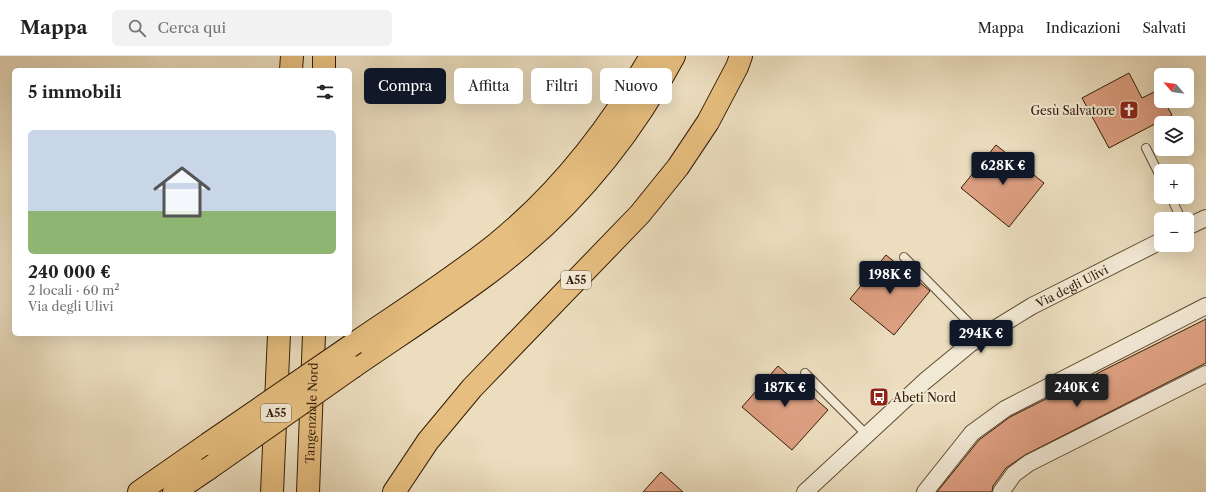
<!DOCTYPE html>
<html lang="it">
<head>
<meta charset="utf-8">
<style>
	:root { --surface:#fff; --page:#f2f2f2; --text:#222; --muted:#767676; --line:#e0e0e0; --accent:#111827 }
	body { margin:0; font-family:"Libre Caslon Text",serif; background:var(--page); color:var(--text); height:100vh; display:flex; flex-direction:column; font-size:15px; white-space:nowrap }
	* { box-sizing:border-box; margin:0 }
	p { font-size:13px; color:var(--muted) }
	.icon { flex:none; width:22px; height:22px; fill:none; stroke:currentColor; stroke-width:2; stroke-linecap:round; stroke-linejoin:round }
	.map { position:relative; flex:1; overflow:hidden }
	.details { position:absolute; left:12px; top:12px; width:340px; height:268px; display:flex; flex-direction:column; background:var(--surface); border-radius:6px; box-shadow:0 4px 16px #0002 }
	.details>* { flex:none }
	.hud { position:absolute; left:364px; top:12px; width:380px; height:36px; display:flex; gap:8px }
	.needle { width:26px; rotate:298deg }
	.controls { position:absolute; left:1154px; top:12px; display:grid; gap:8px }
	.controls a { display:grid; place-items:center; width:40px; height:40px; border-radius:6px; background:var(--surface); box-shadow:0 4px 16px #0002; font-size:20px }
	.price { position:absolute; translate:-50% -34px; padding:0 9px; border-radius:4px; background:var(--accent); color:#fff; font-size:13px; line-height:26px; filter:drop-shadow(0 1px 2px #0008) }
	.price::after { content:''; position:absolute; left:50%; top:24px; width:12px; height:9px; margin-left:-6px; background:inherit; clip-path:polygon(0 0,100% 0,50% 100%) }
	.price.selected { background:#222; color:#fff }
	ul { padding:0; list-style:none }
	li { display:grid; align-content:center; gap:8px; height:212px; padding:0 16px }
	li span { display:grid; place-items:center; height:124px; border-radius:6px; color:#555 }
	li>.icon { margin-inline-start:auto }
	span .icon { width:72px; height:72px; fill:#fffc; stroke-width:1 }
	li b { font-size:17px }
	h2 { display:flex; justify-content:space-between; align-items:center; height:48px; padding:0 16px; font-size:17px }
	.pill { padding:0 14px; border-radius:6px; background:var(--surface); box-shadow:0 4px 16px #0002; font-size:14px; line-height:36px }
	.pill.selected { background:var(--accent); color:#fff }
	header { display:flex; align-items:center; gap:24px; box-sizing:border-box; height:56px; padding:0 20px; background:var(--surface); border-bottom:1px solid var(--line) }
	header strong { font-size:19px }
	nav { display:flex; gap:22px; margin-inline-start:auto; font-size:14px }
	.search { width:280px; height:36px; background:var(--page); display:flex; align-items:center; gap:10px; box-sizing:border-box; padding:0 14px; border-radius:6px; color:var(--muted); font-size:15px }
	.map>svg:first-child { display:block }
	.building { fill:#dd9f81; stroke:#331c06 }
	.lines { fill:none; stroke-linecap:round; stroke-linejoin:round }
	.lane-casing { stroke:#614c34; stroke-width:10 }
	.street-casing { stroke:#614c34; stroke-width:18 }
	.highway-casing { stroke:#331c06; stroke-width:24 }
	.lane { stroke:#f2e9d5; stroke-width:8 }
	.street { stroke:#f2e9d5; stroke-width:16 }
	.highway { stroke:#e6be7f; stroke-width:22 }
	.highway-bridge-casing { stroke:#331c06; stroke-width:24; stroke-linecap:butt }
	.highway-bridge { stroke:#e6be7f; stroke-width:22 }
	.labels { text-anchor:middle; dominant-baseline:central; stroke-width:4; stroke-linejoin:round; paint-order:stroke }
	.shield { fill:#f2e9d5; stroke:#6c5a44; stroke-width:1 }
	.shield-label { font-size:11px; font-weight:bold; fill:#331c06 }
	.poi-label { font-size:12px; fill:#331c06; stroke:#f2e9d5; text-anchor:end }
	.street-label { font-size:12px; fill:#331c06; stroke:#f2e9d5 }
</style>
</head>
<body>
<header>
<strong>Mappa</strong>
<div class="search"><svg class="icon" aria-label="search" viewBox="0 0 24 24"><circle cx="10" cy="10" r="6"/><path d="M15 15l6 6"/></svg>Cerca qui</div>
<nav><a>Mappa</a><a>Indicazioni</a><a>Salvati</a></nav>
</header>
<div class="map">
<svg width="1206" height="436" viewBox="0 0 1206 436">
	<rect width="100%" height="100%" fill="#ebddbe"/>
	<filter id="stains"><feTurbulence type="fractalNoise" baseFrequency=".005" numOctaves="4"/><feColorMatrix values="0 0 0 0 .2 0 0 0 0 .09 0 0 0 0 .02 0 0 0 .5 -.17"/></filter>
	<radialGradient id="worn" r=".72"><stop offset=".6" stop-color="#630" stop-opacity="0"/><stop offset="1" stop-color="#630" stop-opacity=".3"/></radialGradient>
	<g class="building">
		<path d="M 1129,17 L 1142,42 L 1158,34 L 1161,39 L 1161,45 L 1164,45 L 1172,59 L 1109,92 L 1082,42 Z"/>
		<path d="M 996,89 L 1044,127 L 1009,171 L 961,132 Z"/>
		<path d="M 886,199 L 930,235 L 894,279 L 850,243 Z"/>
		<path d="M 1206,263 L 1206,307 L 1025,399 L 1006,412 L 993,430 L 992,436 L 937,436 L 979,384 L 1010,361 Z"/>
		<path d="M 778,310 L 828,354 L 792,394 L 742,351 Z"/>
		<path d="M 661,416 L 683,436 L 643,436 Z"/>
	</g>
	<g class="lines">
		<defs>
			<g id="lane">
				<path d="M 1146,92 L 1161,122"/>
				<path d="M 1171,141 L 1181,163"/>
				<path d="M 904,201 L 982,280"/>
				<path d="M 805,317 L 867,379"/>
			</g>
			<g id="street">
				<path d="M 1187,171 L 1206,162"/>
				<path id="s1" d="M 805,436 L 925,325 L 970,288 L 1032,250 L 1161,185"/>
				<path d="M 925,436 L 972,377 L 1005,353 L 1206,250"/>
				<path d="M 1001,436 L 1014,418 L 1029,407 L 1206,318"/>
			</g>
			<g id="highway">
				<path d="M 291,14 L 292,0"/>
				<path d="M 324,14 L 324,0"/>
				<path d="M 355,287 C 402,255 451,224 496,188 C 559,137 611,70 651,0"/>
				<path d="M 353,311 C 398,280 443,251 486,219 C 564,161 628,86 674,0"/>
				<path d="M 139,436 L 208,388"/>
				<path d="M 174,436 L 208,413"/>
				<path d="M 272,436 L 279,278"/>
				<path id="s2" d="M 308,436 L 314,278"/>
				<path d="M 394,436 L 428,385 L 472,332 L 640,158 L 678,111 L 708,66 L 737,11 L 741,0"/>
			</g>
		</defs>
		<use href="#lane" class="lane-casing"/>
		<use href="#street" class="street-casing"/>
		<use href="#highway" class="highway-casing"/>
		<use href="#lane" class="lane"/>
		<use href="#street" class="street"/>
		<use href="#highway" class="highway"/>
		<defs>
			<g id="highway-bridge">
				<path d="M 208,388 L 355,287"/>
				<path d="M 208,413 L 353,311"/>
			</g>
		</defs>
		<use href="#highway-bridge" class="highway-bridge-casing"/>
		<use href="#highway-bridge" class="highway-bridge"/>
	</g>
	<defs>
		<symbol id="church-square" viewBox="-11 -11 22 22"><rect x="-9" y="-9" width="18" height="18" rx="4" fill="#8f2418" stroke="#f2e9d5"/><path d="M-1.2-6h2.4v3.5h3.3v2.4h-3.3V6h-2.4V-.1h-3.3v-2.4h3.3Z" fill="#fff"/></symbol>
		<symbol id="bus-square" viewBox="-11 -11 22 22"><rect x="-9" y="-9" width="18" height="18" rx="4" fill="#8f2418" stroke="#f2e9d5"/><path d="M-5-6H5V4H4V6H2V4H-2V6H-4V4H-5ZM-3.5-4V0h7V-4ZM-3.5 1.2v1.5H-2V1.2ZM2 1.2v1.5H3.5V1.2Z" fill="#fff"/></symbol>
	</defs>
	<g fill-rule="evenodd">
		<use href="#church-square" x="1118" y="43" width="22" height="22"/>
		<use href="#bus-square" x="868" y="330" width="22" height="22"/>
	</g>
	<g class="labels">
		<g class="shield">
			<rect x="561" y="215" width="30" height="18" rx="3"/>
			<rect x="261" y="348" width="30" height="18" rx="3"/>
		</g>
		<g class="shield-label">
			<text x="576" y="224">A55</text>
			<text x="276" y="357">A55</text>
		</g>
		<g class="poi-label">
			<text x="1115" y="54">Gesù Salvatore</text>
			<text x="893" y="341" text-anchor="start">Abeti Nord</text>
		</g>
		<g class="street-label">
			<text stroke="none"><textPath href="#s1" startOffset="339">Via degli Ulivi</textPath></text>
			<text stroke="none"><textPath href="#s2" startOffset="79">Tangenziale Nord</textPath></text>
		</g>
	</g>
	<rect width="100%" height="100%" filter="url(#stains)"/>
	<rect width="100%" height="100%" fill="url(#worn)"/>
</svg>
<div class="controls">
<a><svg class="needle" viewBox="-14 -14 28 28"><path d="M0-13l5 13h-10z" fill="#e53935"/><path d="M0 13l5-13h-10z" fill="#767676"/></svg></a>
<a><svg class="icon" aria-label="layers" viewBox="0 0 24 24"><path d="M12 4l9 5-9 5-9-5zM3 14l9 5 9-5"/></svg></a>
<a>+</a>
<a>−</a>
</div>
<b class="price" style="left:1003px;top:130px">628K €</b>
<b class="price" style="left:890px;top:239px">198K €</b>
<b class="price" style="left:981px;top:298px">294K €</b>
<b class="price" style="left:785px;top:352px">187K €</b>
<b class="price selected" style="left:1077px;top:352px">240K €</b>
<div class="hud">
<a class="pill selected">Compra</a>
<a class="pill">Affitta</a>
<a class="pill">Filtri</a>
<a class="pill">Nuovo</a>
</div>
<section class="details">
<h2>5 immobili<svg class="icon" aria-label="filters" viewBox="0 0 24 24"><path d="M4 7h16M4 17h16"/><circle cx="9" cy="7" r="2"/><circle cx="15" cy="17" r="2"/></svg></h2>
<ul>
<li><span style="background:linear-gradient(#c9d6e8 65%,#8fb573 0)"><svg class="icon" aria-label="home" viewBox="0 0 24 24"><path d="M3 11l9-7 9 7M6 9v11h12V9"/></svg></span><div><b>240 000 €</b><p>2 locali · 60 m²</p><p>Via degli Ulivi</p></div></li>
</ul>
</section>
</div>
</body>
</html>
